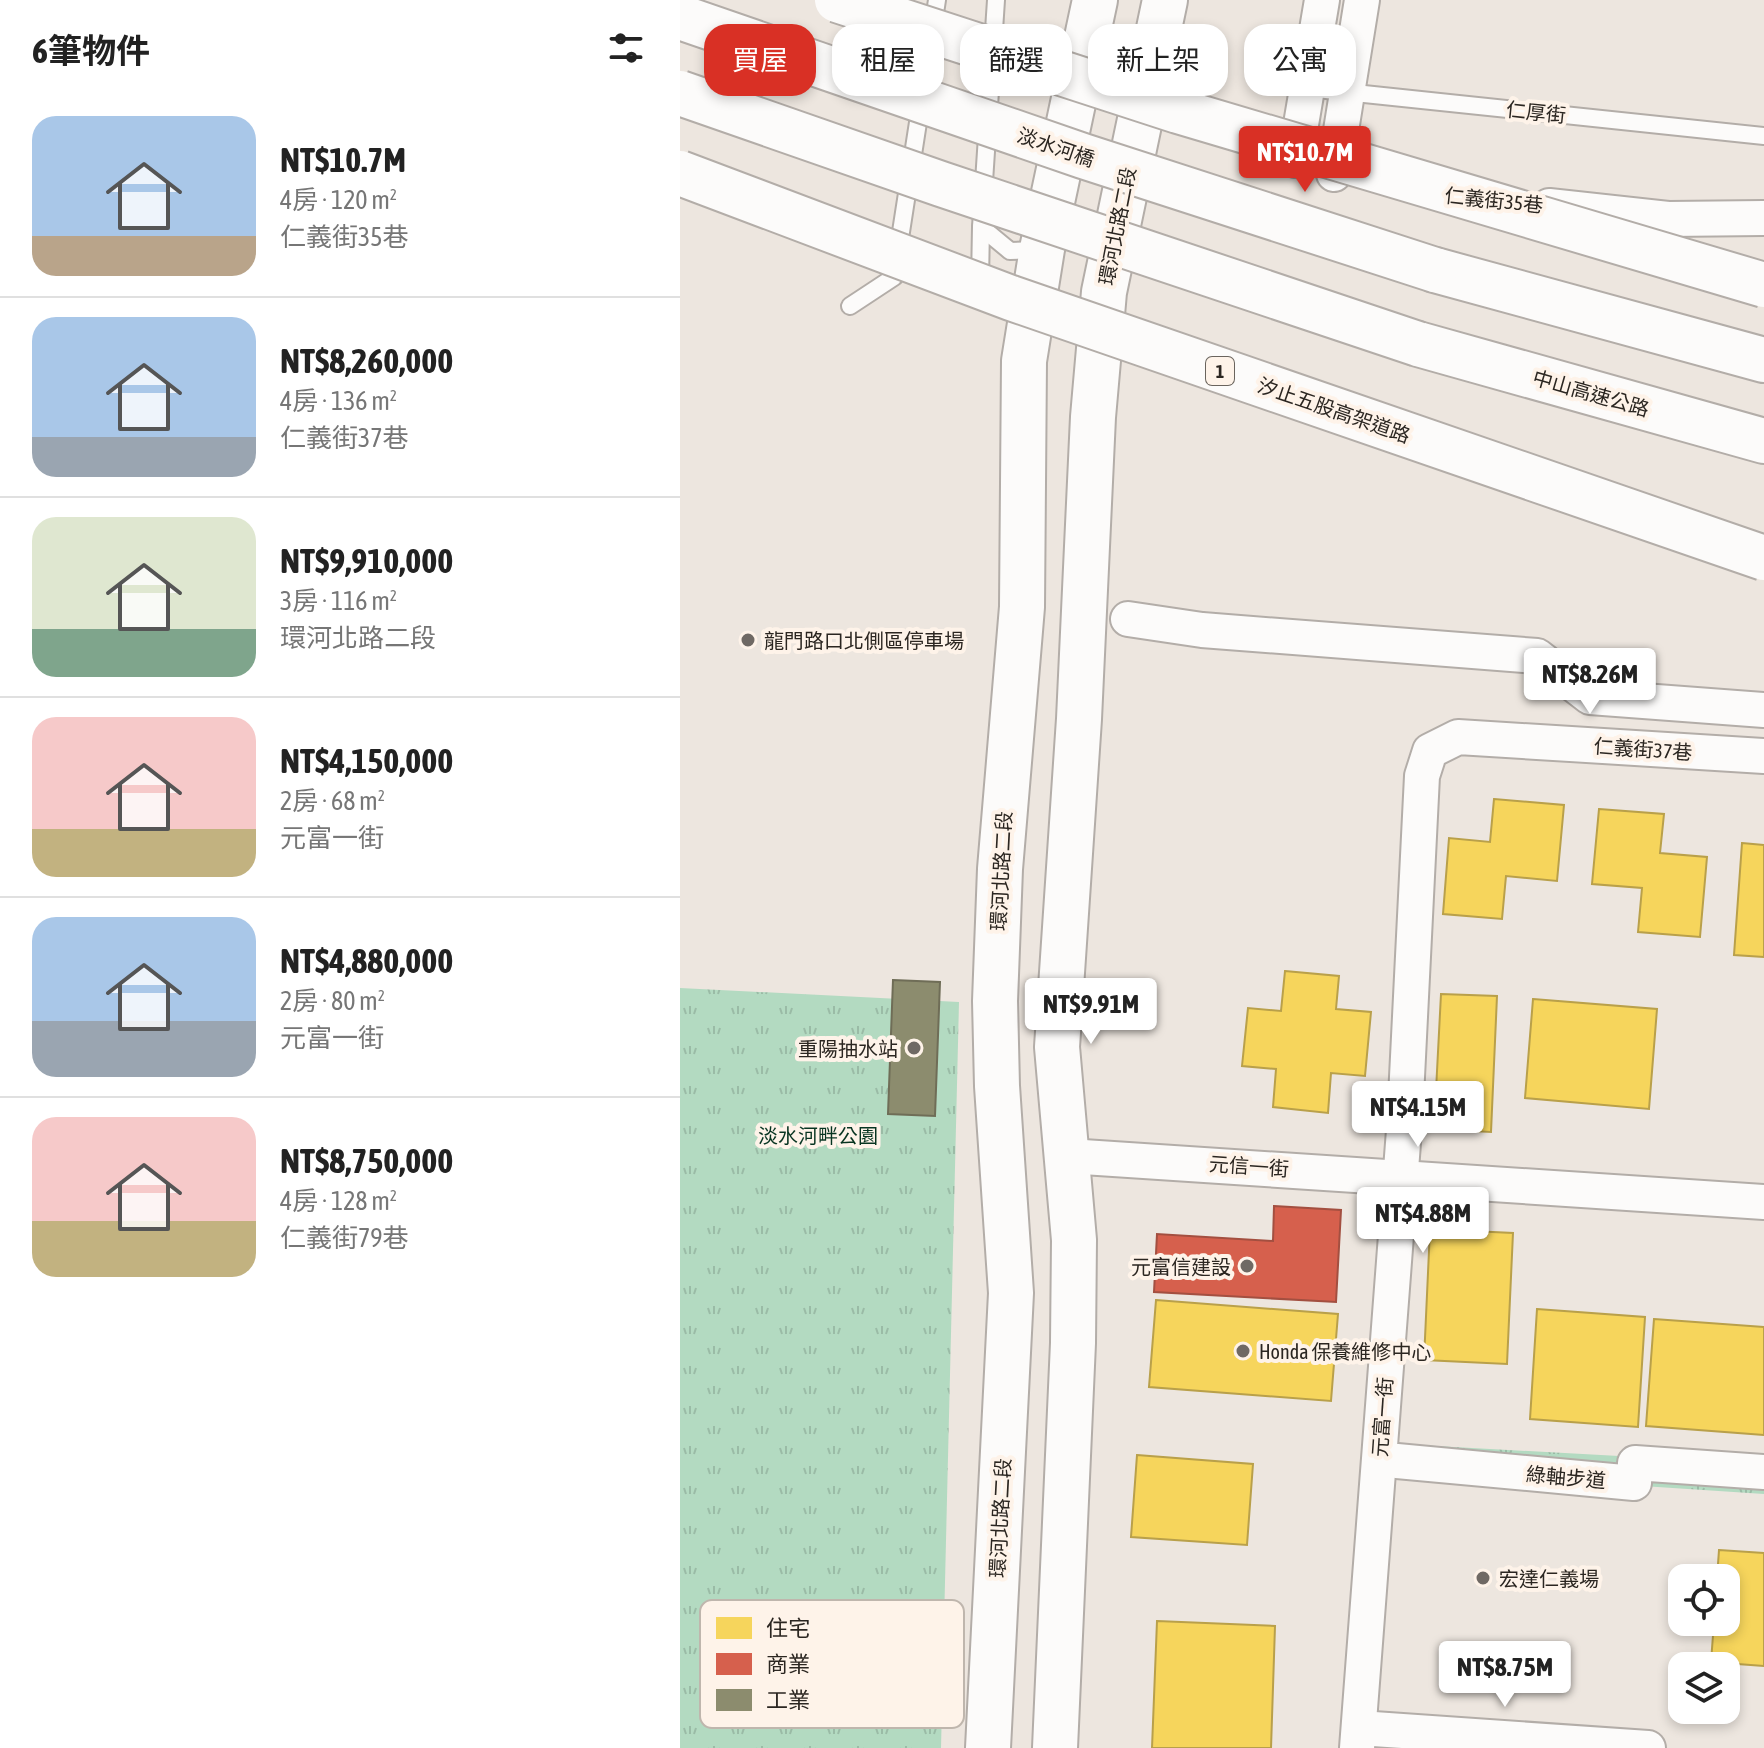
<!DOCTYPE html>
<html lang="zh-TW">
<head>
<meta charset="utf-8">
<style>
	:root { --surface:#fff; --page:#f6f6f6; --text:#222; --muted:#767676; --line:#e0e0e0; --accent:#d93025 }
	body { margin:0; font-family:"Asap Condensed","Noto Sans TC",sans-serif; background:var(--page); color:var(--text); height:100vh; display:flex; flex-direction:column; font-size:30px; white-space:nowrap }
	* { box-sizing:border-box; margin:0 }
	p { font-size:26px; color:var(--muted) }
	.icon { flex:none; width:44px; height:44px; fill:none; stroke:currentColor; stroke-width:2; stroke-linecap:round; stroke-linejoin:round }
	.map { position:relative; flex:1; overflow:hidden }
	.sheet { display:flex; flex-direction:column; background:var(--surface); width:680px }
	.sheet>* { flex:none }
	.top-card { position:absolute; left:24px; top:24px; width:760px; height:72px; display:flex; gap:16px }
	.buttons { position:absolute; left:988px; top:1564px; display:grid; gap:16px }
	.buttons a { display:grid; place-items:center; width:72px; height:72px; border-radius:16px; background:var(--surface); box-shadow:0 4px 12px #0003; font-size:40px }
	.price { position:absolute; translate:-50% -68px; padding:0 18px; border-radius:8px; background:#fff; color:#222; font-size:26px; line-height:52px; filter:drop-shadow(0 2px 4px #0008) }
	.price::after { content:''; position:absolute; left:50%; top:48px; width:24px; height:18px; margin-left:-12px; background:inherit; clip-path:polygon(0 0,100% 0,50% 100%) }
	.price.current { background:var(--accent); color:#fff }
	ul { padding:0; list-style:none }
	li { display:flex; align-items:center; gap:24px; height:200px; padding:0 32px }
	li+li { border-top:2px solid var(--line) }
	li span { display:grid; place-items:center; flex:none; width:224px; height:160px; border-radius:24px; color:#555 }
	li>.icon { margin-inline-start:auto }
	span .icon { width:96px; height:96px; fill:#fffc; stroke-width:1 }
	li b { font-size:34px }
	h2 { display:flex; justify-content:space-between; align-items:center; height:96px; padding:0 32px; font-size:34px }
	.pill { padding:0 28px; border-radius:24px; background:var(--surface); box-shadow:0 4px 12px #0003; font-size:28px; line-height:72px }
	.pill.current { background:var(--accent); color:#fff }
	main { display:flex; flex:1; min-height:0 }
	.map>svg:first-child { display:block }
	.grass { fill:url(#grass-tufts) }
	.homes { fill:#f6d55c; stroke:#b9a04a; stroke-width:2 }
	.shops { fill:#d6604d; stroke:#a34f40; stroke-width:2 }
	.industry { fill:#8c8c6e; stroke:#6f6d57; stroke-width:2 }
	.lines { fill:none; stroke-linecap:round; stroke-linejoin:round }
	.lane-casing { stroke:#b3ada8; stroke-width:20 }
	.street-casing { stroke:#b3ada8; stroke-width:38 }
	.secondary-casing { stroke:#b3ada8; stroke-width:48 }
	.highway-casing { stroke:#b3ada8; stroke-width:48 }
	.lane { stroke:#fcfbfa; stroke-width:16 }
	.street { stroke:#fcfbfa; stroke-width:34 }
	.secondary { stroke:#fcfbfa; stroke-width:44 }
	.highway { stroke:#fcfbfa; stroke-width:44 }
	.highway-bridge-casing { stroke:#b3ada8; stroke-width:48; stroke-linecap:butt }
	.highway-bridge { stroke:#fcfbfa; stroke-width:44 }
	.poi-dot { fill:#6f6964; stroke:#fef3e9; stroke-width:3 }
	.labels { text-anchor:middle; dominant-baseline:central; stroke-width:8; stroke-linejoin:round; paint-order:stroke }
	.shield { fill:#fef3e9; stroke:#6a645d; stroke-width:2 }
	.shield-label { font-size:18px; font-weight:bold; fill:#2b2621 }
	.street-label { font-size:20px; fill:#2b2621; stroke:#fef3e9 }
	.poi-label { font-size:20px; fill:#2b2621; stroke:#fef3e9; text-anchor:start }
	.park-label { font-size:20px; fill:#073421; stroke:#fef3e9 }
	.key { fill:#fef3e9; stroke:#bfb6ad; stroke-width:2 }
	.key-label { font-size:22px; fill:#2b2621 }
</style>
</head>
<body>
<main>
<section class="sheet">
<h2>6筆物件<svg class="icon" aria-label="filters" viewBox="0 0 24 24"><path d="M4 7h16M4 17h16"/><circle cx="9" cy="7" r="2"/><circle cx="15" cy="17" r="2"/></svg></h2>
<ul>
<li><span style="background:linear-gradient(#a9c7e8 75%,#b9a48a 0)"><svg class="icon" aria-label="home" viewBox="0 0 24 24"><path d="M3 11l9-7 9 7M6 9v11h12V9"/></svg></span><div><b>NT$10.7M</b><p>4房 · 120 m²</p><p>仁義街35巷</p></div></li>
<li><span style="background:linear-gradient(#a9c7e8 75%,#9aa5b1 0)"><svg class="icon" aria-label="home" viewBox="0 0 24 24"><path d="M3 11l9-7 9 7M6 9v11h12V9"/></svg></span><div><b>NT$8,260,000</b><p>4房 · 136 m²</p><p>仁義街37巷</p></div></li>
<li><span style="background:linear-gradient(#dfe7d0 70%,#7fa58c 0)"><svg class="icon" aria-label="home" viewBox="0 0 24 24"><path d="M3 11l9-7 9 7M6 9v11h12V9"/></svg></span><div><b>NT$9,910,000</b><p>3房 · 116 m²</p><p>環河北路二段</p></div></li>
<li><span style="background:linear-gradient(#f6c9c9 70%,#c2b280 0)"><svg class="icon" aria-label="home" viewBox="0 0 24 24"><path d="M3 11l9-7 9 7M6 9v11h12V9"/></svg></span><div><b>NT$4,150,000</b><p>2房 · 68 m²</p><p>元富一街</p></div></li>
<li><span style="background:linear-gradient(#a9c7e8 65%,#9aa5b1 0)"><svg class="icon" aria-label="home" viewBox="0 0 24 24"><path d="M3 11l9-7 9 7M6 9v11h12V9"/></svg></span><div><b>NT$4,880,000</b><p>2房 · 80 m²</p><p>元富一街</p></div></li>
<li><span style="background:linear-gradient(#f6c9c9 65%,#c2b280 0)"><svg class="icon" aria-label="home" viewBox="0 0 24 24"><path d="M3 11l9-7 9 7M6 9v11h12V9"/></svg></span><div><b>NT$8,750,000</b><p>4房 · 128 m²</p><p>仁義街79巷</p></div></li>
</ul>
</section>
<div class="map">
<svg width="1084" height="1748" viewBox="0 0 1084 1748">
	<defs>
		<pattern id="grass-tufts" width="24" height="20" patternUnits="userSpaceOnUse" patternTransform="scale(2)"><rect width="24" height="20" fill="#b3dac1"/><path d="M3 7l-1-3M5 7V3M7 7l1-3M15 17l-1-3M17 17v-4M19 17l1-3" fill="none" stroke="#9abba6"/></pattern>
	</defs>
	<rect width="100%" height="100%" fill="#ede6df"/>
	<g class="grass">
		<path d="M 0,988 L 279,1002 L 261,1748 L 0,1748 Z"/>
		<path d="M 720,1444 L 1084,1464 L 1084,1494 L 719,1470 Z"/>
	</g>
	<g class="homes">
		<path d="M 814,799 L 884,805 L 877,881 L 826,876 L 822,919 L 763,914 L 769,838 L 810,842 Z"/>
		<path d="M 919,809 L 984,814 L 980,853 L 1027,857 L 1020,937 L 958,932 L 962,888 L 912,884 Z"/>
		<path d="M 1062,843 L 1084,845 L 1084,957 L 1054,955 Z"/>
		<path d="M 605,971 L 659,976 L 656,1009 L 691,1012 L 685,1076 L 651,1073 L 648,1113 L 593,1107 L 596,1069 L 562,1066 L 568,1008 L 601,1011 Z"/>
		<path d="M 761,994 L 817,996 L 811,1132 L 754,1129 Z"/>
		<path d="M 853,999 L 977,1009 L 969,1109 L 845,1098 Z"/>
		<path d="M 750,1229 L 833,1233 L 827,1364 L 744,1360 Z"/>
		<path d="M 476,1300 L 658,1314 L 651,1401 L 469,1387 Z"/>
		<path d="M 857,1309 L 965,1317 L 958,1427 L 850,1419 Z"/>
		<path d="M 974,1319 L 1084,1327 L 1084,1435 L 966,1426 Z"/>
		<path d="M 457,1455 L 573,1464 L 567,1545 L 451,1537 Z"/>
		<path d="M 1039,1550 L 1084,1553 L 1084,1666 L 1031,1662 L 1034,1622 L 1046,1622 L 1046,1578 L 1037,1578 Z"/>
		<path d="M 477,1621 L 595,1626 L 591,1748 L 472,1748 Z"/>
	</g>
	<path class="shops" d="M 594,1206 L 661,1210 L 656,1302 L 474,1292 L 477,1234 L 593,1241 Z"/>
	<path class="industry" d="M 213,980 L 260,982 L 255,1116 L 208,1114 Z"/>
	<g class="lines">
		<defs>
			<g id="lane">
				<path d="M 627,88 L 1084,136"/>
				<path d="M 301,227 L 330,251 L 360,250"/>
				<path d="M 300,281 L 301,227 L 316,0"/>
				<path d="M 170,306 L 214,277 L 257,0"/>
			</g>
			<g id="street">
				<path d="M 615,160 L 642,0"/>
				<path d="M 654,174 L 682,0"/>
				<path d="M 869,206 L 988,219 L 1084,218"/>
				<path d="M 448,619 L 522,630 L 857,656 L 910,697 L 1084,710"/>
				<path d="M 388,1156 L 1084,1202"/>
				<path d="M 717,1461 L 954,1483 L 955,1463 L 1084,1472"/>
				<path d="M 679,1728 L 968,1748"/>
				<path d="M 677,1748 L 725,1117 L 742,776 L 750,751 L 778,737 L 1084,756"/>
			</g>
			<g id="secondary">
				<path d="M 308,1748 L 331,1293 L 317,1086 L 315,1001 L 320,869 L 342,607 L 344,361 L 362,249 L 415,0"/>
				<path d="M 375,1748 L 393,1343 L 394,1240 L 377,1047 L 399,719 L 413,417 L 424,292 L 485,0"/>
			</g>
			<g id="highway">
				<path d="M 755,270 L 1084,360"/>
				<path d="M 738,344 L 1084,441"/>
			</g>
		</defs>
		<use href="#lane" class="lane-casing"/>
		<use href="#street" class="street-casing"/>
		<use href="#secondary" class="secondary-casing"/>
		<use href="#highway" class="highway-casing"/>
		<use href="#lane" class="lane"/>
		<use href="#street" class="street"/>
		<use href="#secondary" class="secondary"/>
		<use href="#highway" class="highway"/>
		<defs>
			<g id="highway-bridge">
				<path d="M 157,0 L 498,111 L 1084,285"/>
				<path d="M 0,17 L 403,156 L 755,270"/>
				<path d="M 0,93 L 261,184 L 738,344"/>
				<path d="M 0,173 L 331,298 L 1084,558"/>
			</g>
		</defs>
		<use href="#highway-bridge" class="highway-bridge-casing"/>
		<use href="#highway-bridge" class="highway-bridge"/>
	</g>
	<g class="poi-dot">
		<circle cx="68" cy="640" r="8"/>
		<circle cx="234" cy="1048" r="8"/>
		<circle cx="567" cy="1266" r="8"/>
		<circle cx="563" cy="1351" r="8"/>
		<circle cx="803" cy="1578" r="8"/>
	</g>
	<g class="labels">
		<rect class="shield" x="526" y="357" width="28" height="28" rx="6"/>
		<g class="shield-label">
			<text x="540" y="371">1</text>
		</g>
		<g class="street-label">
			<text transform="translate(856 112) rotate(6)">仁厚街</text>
			<text transform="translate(376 147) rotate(19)">淡水河橋</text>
			<text transform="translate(814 200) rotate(6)">仁義街35巷</text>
			<text transform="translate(437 226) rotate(-79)">環河北路二段</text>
			<text transform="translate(911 393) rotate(16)">中山高速公路</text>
			<text transform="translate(654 410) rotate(19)">汐止五股高架道路</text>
			<text transform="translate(963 749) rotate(4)">仁義街37巷</text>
			<text transform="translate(321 871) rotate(-87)">環河北路二段</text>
			<text transform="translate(569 1166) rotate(4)">元信一街</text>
			<text transform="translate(702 1417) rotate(-86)">元富一街</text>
			<text transform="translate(886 1477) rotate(5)">綠軸步道</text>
			<text transform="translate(320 1518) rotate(-87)">環河北路二段</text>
		</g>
		<g class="poi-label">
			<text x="84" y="640">龍門路口北側區停車場</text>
			<text x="218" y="1048" text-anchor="end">重陽抽水站</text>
			<text x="551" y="1266" text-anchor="end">元富信建設</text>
			<text x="579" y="1351">Honda 保養維修中心</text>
			<text x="819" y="1578">宏達仁義場</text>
		</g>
		<g class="park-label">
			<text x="138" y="1135">淡水河畔公園</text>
		</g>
	</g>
	<rect x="20" y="1600" width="264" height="128" rx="12" class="key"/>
	<rect x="36" y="1617" width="36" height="22" fill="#f6d55c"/>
	<rect x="36" y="1653" width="36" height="22" fill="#d6604d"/>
	<rect x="36" y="1689" width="36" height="22" fill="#8c8c6e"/>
	<g class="key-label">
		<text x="86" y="1636">住宅</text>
		<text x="86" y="1672">商業</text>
		<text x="86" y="1708">工業</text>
	</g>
</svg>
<div class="buttons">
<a><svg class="icon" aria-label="locate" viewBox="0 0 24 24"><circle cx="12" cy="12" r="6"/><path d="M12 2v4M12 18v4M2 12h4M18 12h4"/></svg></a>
<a><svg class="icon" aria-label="layers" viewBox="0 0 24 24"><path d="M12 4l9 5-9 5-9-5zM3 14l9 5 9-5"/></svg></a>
</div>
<b class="price current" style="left:625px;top:194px">NT$10.7M</b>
<b class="price" style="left:910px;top:716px">NT$8.26M</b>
<b class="price" style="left:411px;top:1046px">NT$9.91M</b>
<b class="price" style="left:738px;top:1149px">NT$4.15M</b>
<b class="price" style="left:743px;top:1255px">NT$4.88M</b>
<b class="price" style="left:825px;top:1709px">NT$8.75M</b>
<div class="top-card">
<a class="pill current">買屋</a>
<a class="pill">租屋</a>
<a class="pill">篩選</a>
<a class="pill">新上架</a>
<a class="pill">公寓</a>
</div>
</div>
</main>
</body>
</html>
